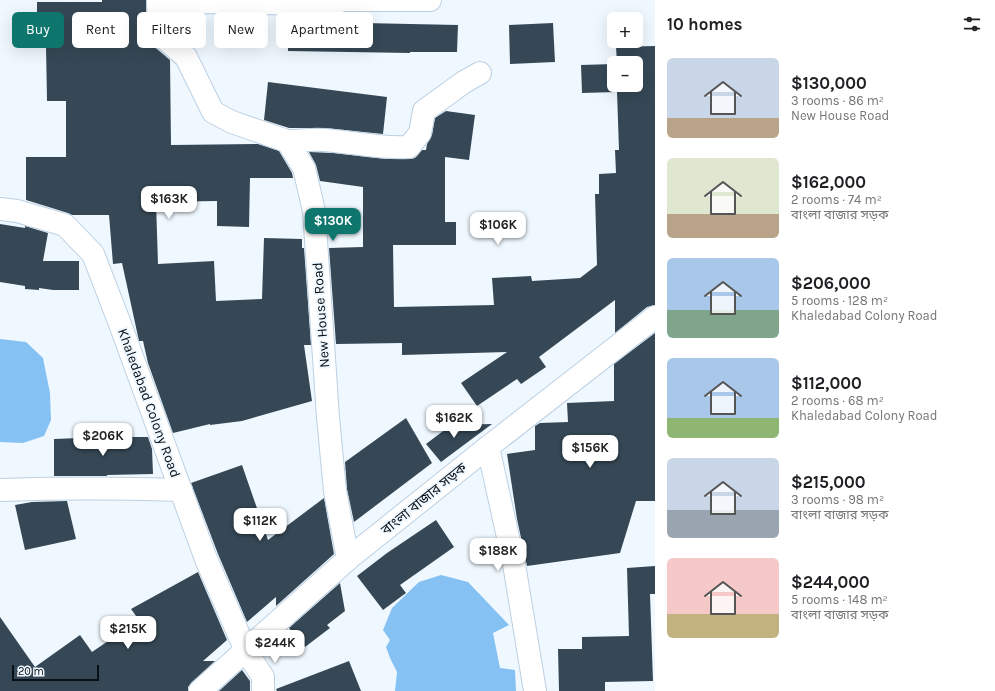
<!DOCTYPE html>
<html lang="en">
<head>
<meta charset="utf-8">
<style>
	:root { --surface:#fff; --page:#f6f6f6; --text:#202124; --muted:#757577; --accent:#0f766e }
	body { margin:0; font-family:Karla,"Noto Sans Bengali",sans-serif; background:var(--page); color:var(--text); height:100vh; display:flex; flex-direction:column; font-size:15px; white-space:nowrap }
	* { box-sizing:border-box; margin:0 }
	p { font-size:13px; color:var(--muted) }
	.icon { flex:none; width:22px; height:22px; fill:none; stroke:currentColor; stroke-width:2; stroke-linecap:round; stroke-linejoin:round }
	.map { position:relative; flex:1; overflow:hidden }
	.drawer { display:flex; flex-direction:column; background:var(--surface); width:340px }
	.drawer>* { flex:none }
	.top-card { position:absolute; left:12px; top:12px; width:380px; height:36px; display:flex; gap:8px }
	.buttons { position:absolute; left:607px; top:12px; display:grid; gap:8px }
	.buttons a { display:grid; place-items:center; width:36px; height:36px; border-radius:6px; background:var(--surface); box-shadow:0 4px 16px #0002; font-size:20px }
	.scale { position:absolute; left:12px; bottom:10px; width:87px; box-sizing:border-box; padding-left:4px; border:2px solid #080f15; border-top:0; font-size:11px; line-height:14px; white-space:nowrap; color:#080f15; -webkit-text-stroke:3px #eff8ff; paint-order:stroke }
	.price { position:absolute; translate:-50% -34px; padding:0 9px; border-radius:8px; background:#fff; color:#222; font-size:13px; line-height:26px; filter:drop-shadow(0 1px 2px #0008) }
	.price::after { content:''; position:absolute; left:50%; top:24px; width:12px; height:9px; margin-left:-6px; background:inherit; clip-path:polygon(0 0,100% 0,50% 100%) }
	.price.on { background:var(--accent); color:#fff }
	ul { padding:0; list-style:none }
	li { display:flex; align-items:center; gap:12px; height:100px; padding:0 12px }
	li span { display:grid; place-items:center; flex:none; width:112px; height:80px; border-radius:6px; color:#555 }
	li>.icon { margin-inline-start:auto }
	span .icon { width:48px; height:48px; fill:#fffc; stroke-width:1 }
	li b { font-size:17px }
	h2 { display:flex; justify-content:space-between; align-items:center; height:48px; padding:0 12px; font-size:17px }
	.chip { padding:0 14px; border-radius:6px; background:var(--surface); box-shadow:0 4px 16px #0002; font-size:14px; line-height:36px }
	.chip.on { background:var(--accent); color:#fff }
	main { display:flex; flex:1; min-height:0 }
	.map>svg:first-child { display:block }
	.water { fill:#85c2f3 }
	.building { fill:#364856 }
	.lines { fill:none; stroke-linecap:round; stroke-linejoin:round }
	.minor-casing { stroke:#bcd0e2; stroke-width:24 }
	.primary-casing { stroke:#bcd0e2; stroke-width:24 }
	.minor { stroke:#fff; stroke-width:22 }
	.primary { stroke:#fff; stroke-width:22 }
	.labels { text-anchor:middle; dominant-baseline:central; stroke-width:4; stroke-linejoin:round; paint-order:stroke }
	.street-label { font-size:14px; fill:#080f15; stroke:#eff8ff }
</style>
</head>
<body>
<main>
<div class="map">
<svg width="655" height="691" viewBox="0 0 655 691">
	<rect width="100%" height="100%" fill="#eff8ff"/>
	<g class="water">
		<path d="M 0,339 L 26,342 L 43,358 L 50,393 L 51,420 L 44,436 L 23,443 L 0,442 Z"/>
		<path d="M 441,575 L 468,582 L 509,625 L 493,633 L 500,668 L 515,670 L 516,691 L 395,691 L 397,672 L 390,658 L 386,647 L 390,640 L 383,630 L 392,608 L 419,582 Z"/>
	</g>
	<g class="building">
		<path d="M 102,0 L 146,0 L 147,34 L 148,39 L 151,44 L 170,60 L 171,145 L 258,144 L 279,151 L 292,173 L 293,178 L 250,178 L 249,227 L 217,226 L 217,201 L 156,202 L 158,264 L 214,261 L 216,301 L 262,299 L 264,238 L 302,239 L 302,248 L 304,248 L 311,345 L 304,345 L 312,401 L 242,421 L 210,425 L 210,424 L 173,433 L 148,363 L 143,341 L 139,341 L 122,263 L 113,264 L 109,215 L 72,215 L 68,213 L 26,200 L 26,157 L 66,157 L 66,101 L 47,101 L 46,46 L 37,46 L 37,2 L 102,2 Z"/>
		<path d="M 288,16 L 316,17 L 316,22 L 458,25 L 457,52 L 410,52 L 410,53 L 288,51 Z"/>
		<path d="M 553,23 L 555,62 L 510,64 L 509,25 Z"/>
		<path d="M 655,46 L 655,305 L 647,307 L 615,333 L 615,300 L 539,357 L 546,367 L 521,384 L 517,379 L 477,406 L 461,383 L 507,352 L 402,355 L 402,343 L 336,344 L 329,248 L 363,247 L 363,187 L 320,181 L 316,165 L 309,152 L 333,153 L 386,159 L 410,159 L 415,158 L 422,150 L 426,150 L 427,144 L 432,135 L 435,118 L 446,111 L 475,115 L 469,160 L 445,157 L 445,222 L 456,222 L 456,245 L 393,245 L 394,307 L 494,305 L 492,278 L 531,276 L 532,281 L 580,278 L 597,265 L 595,194 L 599,194 L 599,174 L 616,173 L 615,150 L 619,150 L 617,92 L 582,93 L 581,65 L 614,64 L 614,85 L 636,85 L 636,63 L 617,63 L 616,47 Z"/>
		<path d="M 268,82 L 387,97 L 383,134 L 325,128 L 289,128 L 264,120 Z"/>
		<path d="M 0,224 L 25,228 L 25,226 L 48,233 L 43,261 L 79,261 L 79,290 L 53,290 L 39,288 L 39,290 L 25,289 L 25,286 L 0,282 Z"/>
		<path d="M 655,333 L 655,501 L 636,501 L 620,553 L 527,566 L 517,519 L 507,454 L 535,450 L 535,426 L 540,423 L 568,422 L 567,403 L 614,401 L 614,364 Z"/>
		<path d="M 406,418 L 432,463 L 354,522 L 347,489 L 345,462 Z"/>
		<path d="M 492,424 L 441,462 L 426,444 L 451,425 Z"/>
		<path d="M 106,437 L 148,437 L 152,449 L 153,474 L 107,475 L 107,476 L 54,476 L 54,439 Z"/>
		<path d="M 242,465 L 268,540 L 324,498 L 334,554 L 276,606 L 276,597 L 247,622 L 218,554 L 191,483 Z"/>
		<path d="M 67,501 L 76,539 L 25,550 L 15,505 L 32,502 Z"/>
		<path d="M 436,520 L 454,547 L 400,585 L 406,593 L 383,610 L 357,576 L 387,553 Z"/>
		<path d="M 655,566 L 655,594 L 650,594 L 653,681 L 605,682 L 605,691 L 559,691 L 558,649 L 582,649 L 582,637 L 629,636 L 627,568 Z"/>
		<path d="M 198,572 L 227,640 L 203,661 L 215,661 L 192,682 L 188,687 L 188,691 L 0,691 L 0,617 L 35,667 L 80,635 L 92,652 L 139,620 L 131,609 Z"/>
		<path d="M 340,583 L 345,611 L 327,625 L 330,628 L 305,647 L 289,628 Z"/>
		<path d="M 349,661 L 361,691 L 277,691 L 276,689 Z"/>
		<path d="M 242,670 L 250,681 L 250,691 L 219,691 Z"/>
	</g>
	<g class="lines">
		<defs>
			<g id="minor">
				<path d="M 158,0 L 159,34 L 186,57 L 213,112 L 232,122 L 287,141 L 304,168 L 314,211 L 328,417 L 335,491 L 348,559"/>
				<path d="M 158,3 L 230,2 L 330,5 L 342,0 L 430,0"/>
				<path d="M 287,141 C 299,141 312,139 324,140 C 353,142 379,149 409,147 L 420,133 L 424,111 L 464,82 L 480,73"/>
				<path d="M 0,209 L 17,211 L 65,225 L 93,254 L 120,324 L 206,559 L 246,651 L 263,677 L 263,691"/>
				<path d="M 488,447 L 514,564 L 535,691"/>
				<path d="M 0,490 C 60,488 120,488 181,490"/>
			</g>
			<path id="primary" d="M 200,691 L 348,559 L 488,447 L 655,317"/>
		</defs>
		<use href="#minor" class="minor-casing"/>
		<use href="#primary" class="primary-casing"/>
		<use href="#minor" class="minor"/>
		<use href="#primary" class="primary"/>
	</g>
	<g class="labels">
		<g class="street-label">
			<text transform="translate(321 315) rotate(-94)">New House Road</text>
			<text transform="translate(149 403) rotate(70)">Khaledabad Colony Road</text>
			<text transform="translate(424 499) rotate(-39)">বাংলা বাজার সড়ক</text>
		</g>
	</g>
</svg>
<div class="buttons">
<a>+</a>
<a>−</a>
</div>
<div class="scale">20 m</div>
<b class="price" style="left:169px;top:220px">$163K</b>
<b class="price on" style="left:333px;top:242px">$130K</b>
<b class="price" style="left:498px;top:246px">$106K</b>
<b class="price" style="left:454px;top:439px">$162K</b>
<b class="price" style="left:103px;top:457px">$206K</b>
<b class="price" style="left:590px;top:469px">$156K</b>
<b class="price" style="left:260px;top:542px">$112K</b>
<b class="price" style="left:498px;top:572px">$188K</b>
<b class="price" style="left:128px;top:650px">$215K</b>
<b class="price" style="left:275px;top:664px">$244K</b>
<div class="top-card">
<a class="chip on">Buy</a>
<a class="chip">Rent</a>
<a class="chip">Filters</a>
<a class="chip">New</a>
<a class="chip">Apartment</a>
</div>
</div>
<section class="drawer">
<h2>10 homes<svg class="icon" aria-label="filters" viewBox="0 0 24 24"><path d="M4 7h16M4 17h16"/><circle cx="9" cy="7" r="2"/><circle cx="15" cy="17" r="2"/></svg></h2>
<ul>
<li><span style="background:linear-gradient(#c9d6e8 75%,#b9a48a 0)"><svg class="icon" aria-label="home" viewBox="0 0 24 24"><path d="M3 11l9-7 9 7M6 9v11h12V9"/></svg></span><div><b>$130,000</b><p>3 rooms · 86 m²</p><p>New House Road</p></div></li>
<li><span style="background:linear-gradient(#dfe7d0 70%,#b9a48a 0)"><svg class="icon" aria-label="home" viewBox="0 0 24 24"><path d="M3 11l9-7 9 7M6 9v11h12V9"/></svg></span><div><b>$162,000</b><p>2 rooms · 74 m²</p><p>বাংলা বাজার সড়ক</p></div></li>
<li><span style="background:linear-gradient(#a9c7e8 65%,#7fa58c 0)"><svg class="icon" aria-label="home" viewBox="0 0 24 24"><path d="M3 11l9-7 9 7M6 9v11h12V9"/></svg></span><div><b>$206,000</b><p>5 rooms · 128 m²</p><p>Khaledabad Colony Road</p></div></li>
<li><span style="background:linear-gradient(#a9c7e8 75%,#8fb573 0)"><svg class="icon" aria-label="home" viewBox="0 0 24 24"><path d="M3 11l9-7 9 7M6 9v11h12V9"/></svg></span><div><b>$112,000</b><p>2 rooms · 68 m²</p><p>Khaledabad Colony Road</p></div></li>
<li><span style="background:linear-gradient(#c9d6e8 65%,#9aa5b1 0)"><svg class="icon" aria-label="home" viewBox="0 0 24 24"><path d="M3 11l9-7 9 7M6 9v11h12V9"/></svg></span><div><b>$215,000</b><p>3 rooms · 98 m²</p><p>বাংলা বাজার সড়ক</p></div></li>
<li><span style="background:linear-gradient(#f6c9c9 70%,#c2b280 0)"><svg class="icon" aria-label="home" viewBox="0 0 24 24"><path d="M3 11l9-7 9 7M6 9v11h12V9"/></svg></span><div><b>$244,000</b><p>5 rooms · 148 m²</p><p>বাংলা বাজার সড়ক</p></div></li>
</ul>
</section>
</main>
</body>
</html>
